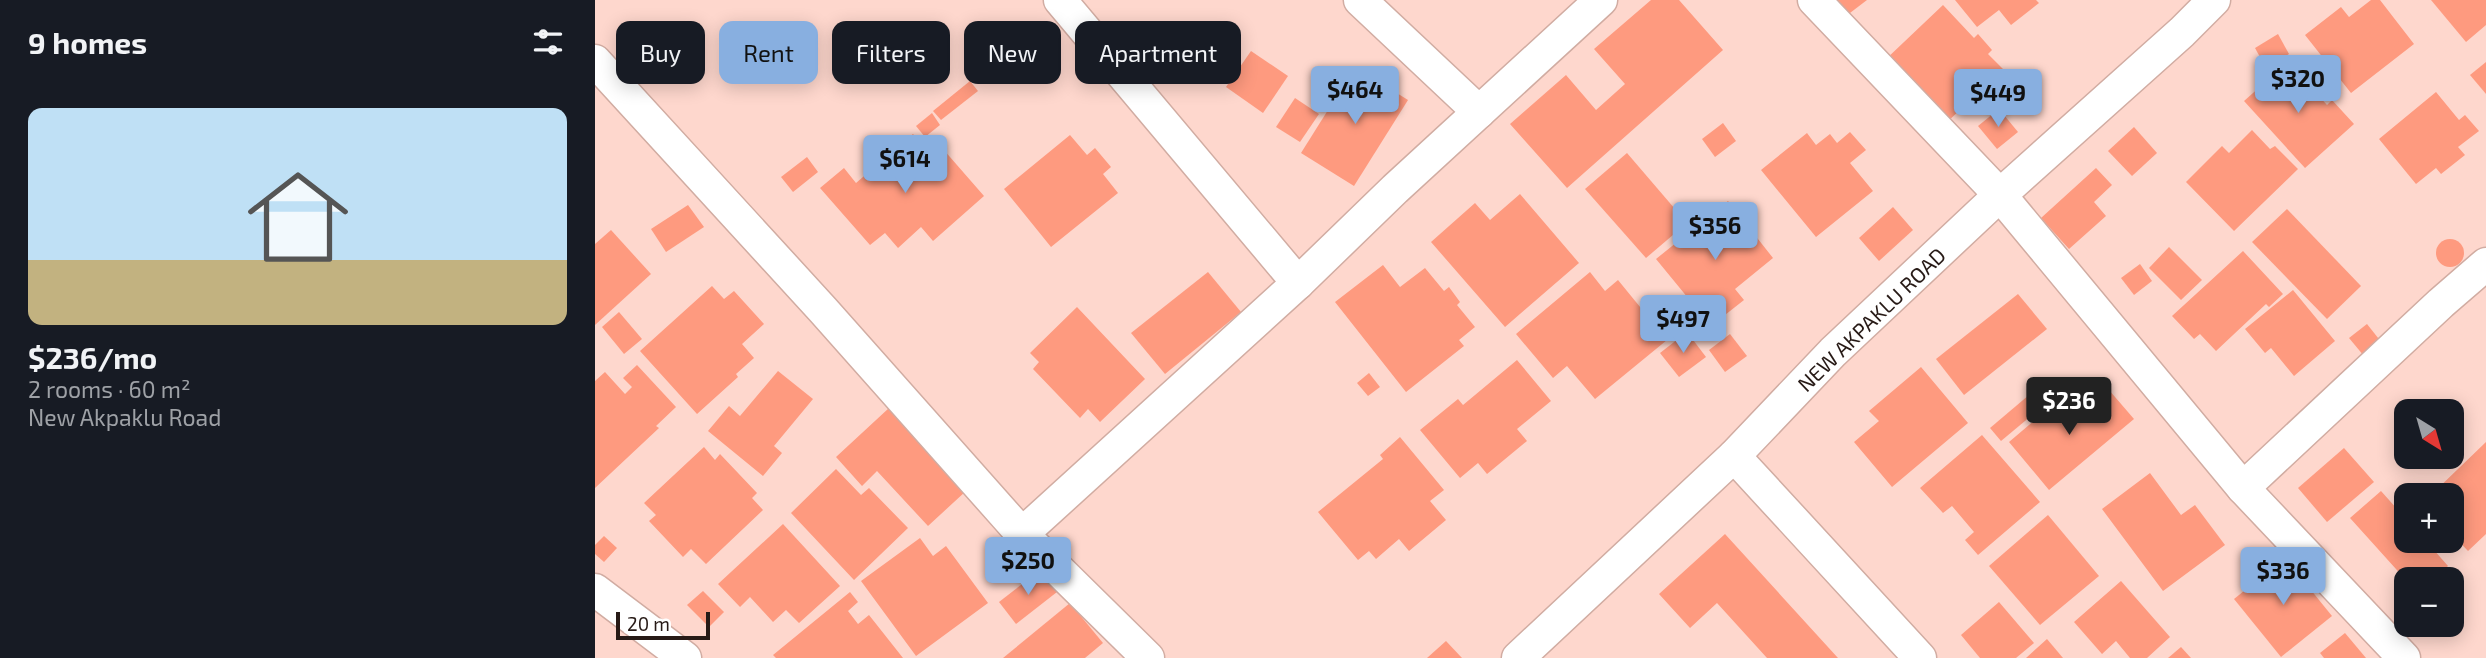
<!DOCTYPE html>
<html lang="en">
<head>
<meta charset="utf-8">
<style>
	:root { --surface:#171b24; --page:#20242c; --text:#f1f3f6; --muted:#9ea1a6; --accent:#88afe0 }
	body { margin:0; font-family:"Exo 2",sans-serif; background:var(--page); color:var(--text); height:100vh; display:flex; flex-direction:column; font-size:26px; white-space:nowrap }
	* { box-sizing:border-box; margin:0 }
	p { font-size:23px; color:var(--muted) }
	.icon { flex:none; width:38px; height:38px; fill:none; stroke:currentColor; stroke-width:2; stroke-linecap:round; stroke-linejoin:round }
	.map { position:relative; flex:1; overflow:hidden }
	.drawer { display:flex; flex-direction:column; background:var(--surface); width:595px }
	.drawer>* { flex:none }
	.guide { position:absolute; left:21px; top:21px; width:665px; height:63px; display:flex; gap:14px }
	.needle { width:46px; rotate:143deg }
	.tools { position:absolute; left:1799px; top:399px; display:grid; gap:14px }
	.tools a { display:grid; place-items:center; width:70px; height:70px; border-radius:14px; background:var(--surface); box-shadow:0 4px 18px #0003; font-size:35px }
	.scale { position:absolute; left:21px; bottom:18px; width:94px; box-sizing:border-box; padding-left:7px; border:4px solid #271a16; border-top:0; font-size:19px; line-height:24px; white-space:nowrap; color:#271a16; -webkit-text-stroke:5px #fff; paint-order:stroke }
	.price { position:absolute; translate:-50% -60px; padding:0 16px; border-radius:7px; background:var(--accent); color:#111; font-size:23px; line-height:46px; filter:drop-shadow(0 2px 4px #0008) }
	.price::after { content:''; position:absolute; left:50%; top:42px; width:21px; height:16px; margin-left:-10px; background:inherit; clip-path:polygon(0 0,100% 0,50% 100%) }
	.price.selected { background:#222; color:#fff }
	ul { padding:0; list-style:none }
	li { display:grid; align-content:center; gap:14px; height:371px; padding:0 28px }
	li span { display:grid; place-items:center; height:217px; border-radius:14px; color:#555 }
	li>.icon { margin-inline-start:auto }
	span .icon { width:126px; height:126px; fill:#fffc; stroke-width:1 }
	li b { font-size:30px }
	h2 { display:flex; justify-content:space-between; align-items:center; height:84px; padding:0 28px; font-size:30px }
	.chip { padding:0 24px; border-radius:14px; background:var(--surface); box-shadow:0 4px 18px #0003; font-size:24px; line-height:63px }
	.chip.selected { background:var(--accent); color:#111 }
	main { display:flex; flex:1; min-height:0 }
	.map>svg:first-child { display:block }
	.building { fill:#fe9a7f }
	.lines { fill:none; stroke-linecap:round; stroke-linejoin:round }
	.minor-casing { stroke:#d1aca2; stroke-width:35 }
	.minor { stroke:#fff; stroke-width:32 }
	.labels { text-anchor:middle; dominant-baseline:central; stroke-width:6; stroke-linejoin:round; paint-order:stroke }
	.street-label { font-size:21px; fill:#271a16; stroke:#fff }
</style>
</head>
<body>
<main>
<section class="drawer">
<h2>9 homes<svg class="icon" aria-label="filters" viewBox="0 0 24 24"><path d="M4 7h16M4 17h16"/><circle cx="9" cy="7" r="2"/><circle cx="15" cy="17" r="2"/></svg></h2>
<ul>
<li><span style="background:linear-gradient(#bfe0f5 70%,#c2b280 0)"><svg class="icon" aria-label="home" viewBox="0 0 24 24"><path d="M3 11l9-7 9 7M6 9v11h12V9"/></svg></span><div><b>$236/mo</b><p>2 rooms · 60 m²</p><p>New Akpaklu Road</p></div></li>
</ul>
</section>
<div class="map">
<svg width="1891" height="658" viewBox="0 0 1891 658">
	<rect width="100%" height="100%" fill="#fed7cd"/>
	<g class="building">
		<path d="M 1056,0 L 1084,0 L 1128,50 L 972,188 L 915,124 L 971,75 L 1001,110 L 1030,84 L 999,49 Z"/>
		<path d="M 1239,0 L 1272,0 L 1251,16 Z"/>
		<path d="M 1360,0 L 1441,0 L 1444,3 L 1416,25 L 1404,10 L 1382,27 Z"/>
		<path d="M 1776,0 L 1785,0 L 1819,44 L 1756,93 L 1710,35 L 1746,7 L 1754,17 Z"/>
		<path d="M 1836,0 L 1891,0 L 1891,25 L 1871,42 Z"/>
		<path d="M 1348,5 L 1379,38 L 1383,34 L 1397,50 L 1393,54 L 1408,69 L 1349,125 L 1289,61 Z"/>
		<path d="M 1683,34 L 1694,54 L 1671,68 L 1660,48 Z"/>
		<path d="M 656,51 L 693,76 L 668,113 L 631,87 Z"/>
		<path d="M 1693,62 L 1732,105 L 1737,100 L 1759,124 L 1710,168 L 1649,101 Z"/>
		<path d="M 1891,62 L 1891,94 L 1875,75 Z"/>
		<path d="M 760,67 L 813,100 L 759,186 L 706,153 Z"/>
		<path d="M 375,81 L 383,91 L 346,120 L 338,111 Z"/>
		<path d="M 1841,92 L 1864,120 L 1870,115 L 1884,131 L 1863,147 L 1870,155 L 1846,174 L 1841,168 L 1821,184 L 1784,139 Z"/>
		<path d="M 700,98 L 724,114 L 705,142 L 681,127 Z"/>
		<path d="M 1404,109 L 1423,132 L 1402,149 L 1383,126 Z"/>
		<path d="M 337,113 L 345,125 L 330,137 L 321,126 Z"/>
		<path d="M 1128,123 L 1141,141 L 1120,157 L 1107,139 Z"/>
		<path d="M 1539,127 L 1562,153 L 1537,176 L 1513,151 Z"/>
		<path d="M 1657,130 L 1675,149 L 1680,146 L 1703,169 L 1639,231 L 1591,182 L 1627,146 L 1634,153 Z"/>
		<path d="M 1255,132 L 1271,150 L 1255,163 L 1278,191 L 1221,237 L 1166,170 L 1212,133 L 1221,145 L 1235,134 L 1242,143 Z"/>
		<path d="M 318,134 L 339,158 L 348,149 L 389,196 L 338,241 L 326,227 L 303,248 L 290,233 L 275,245 L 225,188 L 249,168 L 261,183 Z"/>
		<path d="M 475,135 L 492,155 L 500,148 L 516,167 L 508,174 L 523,193 L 456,247 L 409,189 Z"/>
		<path d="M 1032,153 L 1092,223 L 1051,258 L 990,189 Z"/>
		<path d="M 212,157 L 223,172 L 198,192 L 186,177 Z"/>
		<path d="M 1501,168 L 1517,185 L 1499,202 L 1511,216 L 1474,249 L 1446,218 Z"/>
		<path d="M 925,194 L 984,263 L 910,327 L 836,242 L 880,203 L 895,220 Z"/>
		<path d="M 1133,201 L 1178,258 L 1140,289 L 1149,300 L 1116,326 L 1061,259 Z"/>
		<path d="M 93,205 L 109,227 L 71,252 L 56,229 Z"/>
		<path d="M 1298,207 L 1318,230 L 1284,261 L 1264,238 Z"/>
		<path d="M 1692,209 L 1766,286 L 1732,319 L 1657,242 Z"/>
		<path d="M 16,230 L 56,274 L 0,325 L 0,244 Z"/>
		<circle cx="1855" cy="253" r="14"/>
		<path d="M 1574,247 L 1607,280 L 1586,300 L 1554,268 Z"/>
		<path d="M 1648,251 L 1688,294 L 1674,307 L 1671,304 L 1621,351 L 1605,334 L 1599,339 L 1577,316 Z"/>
		<path d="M 1545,264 L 1557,281 L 1539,295 L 1526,278 Z"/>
		<path d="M 788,265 L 805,287 L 830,268 L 849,291 L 854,287 L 865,302 L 862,305 L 880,327 L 864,340 L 869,346 L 811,392 L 740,302 Z"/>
		<path d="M 613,272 L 646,312 L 570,374 L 536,333 Z"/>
		<path d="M 995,272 L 1010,291 L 1023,280 L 1072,340 L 1000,399 L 972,366 L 958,378 L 921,334 Z"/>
		<path d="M 117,286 L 129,299 L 139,291 L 169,324 L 147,344 L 159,358 L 141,374 L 143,377 L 102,414 L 45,351 Z"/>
		<path d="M 1698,290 L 1740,341 L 1699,376 L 1676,348 L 1670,353 L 1650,329 Z"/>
		<path d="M 1423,294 L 1452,329 L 1369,395 L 1341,359 Z"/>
		<path d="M 482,307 L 550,379 L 505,422 L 493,409 L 485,418 L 438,369 L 444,362 L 435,353 Z"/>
		<path d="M 24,312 L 47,339 L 29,354 L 7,327 Z"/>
		<path d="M 1772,324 L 1791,348 L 1774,362 L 1754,338 Z"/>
		<path d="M 1092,332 L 1111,357 L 1084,377 L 1065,353 Z"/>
		<path d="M 1135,334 L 1152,356 L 1130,372 L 1114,350 Z"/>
		<path d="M 922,360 L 956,401 L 922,429 L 932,441 L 892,474 L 883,463 L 865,478 L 825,430 L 863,399 L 868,405 Z"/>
		<path d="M 42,365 L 81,407 L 61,426 L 64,428 L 0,488 L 0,381 L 10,372 L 30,394 L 37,387 L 28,378 Z"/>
		<path d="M 1326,367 L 1373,423 L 1297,487 L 1259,442 L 1284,421 L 1274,411 Z"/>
		<path d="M 183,371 L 218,399 L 179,446 L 187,453 L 168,476 L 113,431 L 134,406 L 145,416 Z"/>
		<path d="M 774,373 L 785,387 L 773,396 L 762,383 Z"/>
		<path d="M 1448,383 L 1460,396 L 1406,441 L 1395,428 Z"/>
		<path d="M 1514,390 L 1539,419 L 1454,490 L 1414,442 L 1467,397 L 1483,416 Z"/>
		<path d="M 294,408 L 371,491 L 333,526 L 282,471 L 267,486 L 241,457 Z"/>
		<path d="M 1387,435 L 1445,502 L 1383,555 L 1370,540 L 1379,532 L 1357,506 L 1348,513 L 1325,488 Z"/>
		<path d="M 805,437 L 849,490 L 835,501 L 851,520 L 814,551 L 804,539 L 781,559 L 774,551 L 763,560 L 723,512 L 788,459 L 785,455 Z"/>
		<path d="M 1891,442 L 1891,534 L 1873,551 L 1857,534 L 1857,495 L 1836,495 Z"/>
		<path d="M 109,447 L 120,460 L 125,454 L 162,493 L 157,498 L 168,510 L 111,564 L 96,549 L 88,557 L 54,521 L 61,515 L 49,503 Z"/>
		<path d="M 1749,448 L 1779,482 L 1732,522 L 1703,488 Z"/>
		<path d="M 241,469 L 266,495 L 274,488 L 313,528 L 259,580 L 196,513 Z"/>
		<path d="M 1555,473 L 1586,515 L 1600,505 L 1630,545 L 1568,591 L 1507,509 Z"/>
		<path d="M 1786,491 L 1811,519 L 1811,541 L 1831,541 L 1853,566 L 1839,579 L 1810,579 L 1755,518 Z"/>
		<path d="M 1453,515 L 1504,576 L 1445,625 L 1394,566 Z"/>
		<path d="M 188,524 L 245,586 L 204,623 L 191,610 L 178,622 L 155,597 L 145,607 L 123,584 Z"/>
		<path d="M 1130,534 L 1243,658 L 1172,658 L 1122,603 L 1095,628 L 1064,594 Z"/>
		<path d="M 9,536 L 22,548 L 9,562 L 0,554 L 0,545 Z"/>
		<path d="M 325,538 L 338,556 L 351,546 L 393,603 L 321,656 L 266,581 Z"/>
		<path d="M 1690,558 L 1737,616 L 1686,657 L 1639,599 Z"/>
		<path d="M 445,570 L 462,592 L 421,624 L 404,602 Z"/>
		<path d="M 1526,581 L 1575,637 L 1552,658 L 1535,658 L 1521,641 L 1507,654 L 1479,622 Z"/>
		<path d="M 108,591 L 129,612 L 114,627 L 92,605 Z"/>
		<path d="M 255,592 L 263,602 L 253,611 L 263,624 L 274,615 L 308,658 L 181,658 L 178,655 Z"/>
		<path d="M 1404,602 L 1439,643 L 1421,658 L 1385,658 L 1366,635 Z"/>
		<path d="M 475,603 L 508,643 L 490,658 L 408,658 Z"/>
		<path d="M 1750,633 L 1771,658 L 1729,658 L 1725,653 Z"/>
		<path d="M 1452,639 L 1468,658 L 1431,658 Z"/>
		<path d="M 851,641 L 867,658 L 832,658 Z"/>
		<path d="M 1586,647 L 1596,658 L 1573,658 Z"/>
	</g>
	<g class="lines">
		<defs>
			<g id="minor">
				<path d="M 465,0 L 703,283"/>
				<path d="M 765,0 L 884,112"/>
				<path d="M 1219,0 L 1405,195 L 1648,488 L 1809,658"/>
				<path d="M 0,61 L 228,310 L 427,534 L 553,658"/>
				<path d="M 1648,488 L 1846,303 L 1891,264"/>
				<path d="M 427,534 L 703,283 L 800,189 L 1006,0"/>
				<path d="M 0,590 L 90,658"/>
				<path d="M 923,658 L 1139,456"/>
				<path d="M 1325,658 L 1139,456 L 1238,352 L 1405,195 L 1587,32 L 1619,0"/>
			</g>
		</defs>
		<use href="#minor" class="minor-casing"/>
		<use href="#minor" class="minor"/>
	</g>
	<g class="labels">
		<g class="street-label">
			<text transform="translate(1276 319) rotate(-44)">NEW AKPAKLU ROAD</text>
		</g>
	</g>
</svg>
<div class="tools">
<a><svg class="needle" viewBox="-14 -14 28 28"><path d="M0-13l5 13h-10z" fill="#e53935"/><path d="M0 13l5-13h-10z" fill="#9ea1a6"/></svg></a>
<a>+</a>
<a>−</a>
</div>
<div class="scale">20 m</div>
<b class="price" style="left:1703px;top:115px">$320</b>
<b class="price" style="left:760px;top:126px">$464</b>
<b class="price" style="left:1403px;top:129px">$449</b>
<b class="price" style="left:310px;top:195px">$614</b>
<b class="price" style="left:1120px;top:262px">$356</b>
<b class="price" style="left:1088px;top:355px">$497</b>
<b class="price selected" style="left:1474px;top:437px">$236</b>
<b class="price" style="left:433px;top:597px">$250</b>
<b class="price" style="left:1688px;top:607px">$336</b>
<div class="guide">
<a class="chip">Buy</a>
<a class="chip selected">Rent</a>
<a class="chip">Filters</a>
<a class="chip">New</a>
<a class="chip">Apartment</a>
</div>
</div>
</main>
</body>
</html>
